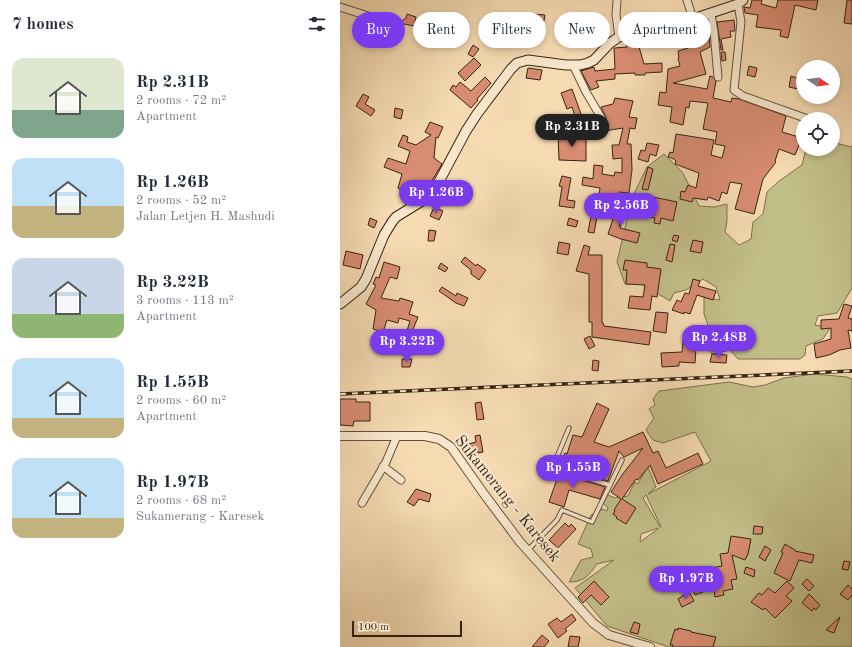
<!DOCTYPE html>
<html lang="en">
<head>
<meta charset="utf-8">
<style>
	:root { --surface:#fff; --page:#f6f6f7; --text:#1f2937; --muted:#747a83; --accent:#7c3aed }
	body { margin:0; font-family:"Old Standard TT",serif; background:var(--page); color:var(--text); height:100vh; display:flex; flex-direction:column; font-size:15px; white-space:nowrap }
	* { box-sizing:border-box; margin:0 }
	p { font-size:13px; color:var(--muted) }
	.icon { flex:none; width:22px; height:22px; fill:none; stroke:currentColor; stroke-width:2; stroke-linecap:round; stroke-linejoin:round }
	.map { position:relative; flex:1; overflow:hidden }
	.sheet { display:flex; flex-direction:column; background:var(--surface); width:340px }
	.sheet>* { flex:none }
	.top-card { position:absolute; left:12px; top:12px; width:380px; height:36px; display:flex; gap:8px }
	.needle { width:26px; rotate:103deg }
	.controls { position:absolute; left:456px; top:60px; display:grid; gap:8px }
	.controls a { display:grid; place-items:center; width:44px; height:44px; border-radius:50%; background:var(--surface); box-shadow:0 2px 6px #0003; font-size:20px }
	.scale { position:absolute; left:12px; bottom:10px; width:110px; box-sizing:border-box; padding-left:4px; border:2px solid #362413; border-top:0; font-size:11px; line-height:14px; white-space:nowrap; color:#362413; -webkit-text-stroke:3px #f8e7cd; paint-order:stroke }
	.price { position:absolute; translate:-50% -34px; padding:0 9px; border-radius:14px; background:var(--accent); color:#fff; font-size:13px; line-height:26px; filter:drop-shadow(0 1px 2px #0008) }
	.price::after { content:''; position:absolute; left:50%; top:24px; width:12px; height:9px; margin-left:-6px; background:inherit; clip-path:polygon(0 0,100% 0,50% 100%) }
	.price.on { background:#222; color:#fff }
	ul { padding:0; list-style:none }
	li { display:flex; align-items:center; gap:12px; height:100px; padding:0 12px }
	li span { display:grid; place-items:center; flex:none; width:112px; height:80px; border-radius:12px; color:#555 }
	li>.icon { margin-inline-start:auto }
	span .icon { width:48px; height:48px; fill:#fffc; stroke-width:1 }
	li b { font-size:17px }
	h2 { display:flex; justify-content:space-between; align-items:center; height:48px; padding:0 12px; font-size:17px }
	.chip { padding:0 14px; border-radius:18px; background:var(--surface); box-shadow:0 2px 6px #0003; font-size:14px; line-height:36px }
	.chip.on { background:var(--accent); color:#fff }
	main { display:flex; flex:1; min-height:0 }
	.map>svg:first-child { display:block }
	.green { fill:#c2be88; stroke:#7c714e; fill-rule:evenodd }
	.building { fill:#d88c72; stroke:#362413 }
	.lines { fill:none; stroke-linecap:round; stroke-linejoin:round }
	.service-casing { stroke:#66523b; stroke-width:5.5 }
	.minor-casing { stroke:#66523b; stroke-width:9 }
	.tertiary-casing { stroke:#66523b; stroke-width:10 }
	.secondary-casing { stroke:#362413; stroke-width:11 }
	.service { stroke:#f8e7cd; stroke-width:3.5 }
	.minor { stroke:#f8e7cd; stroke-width:7 }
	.tertiary { stroke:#f8e7cd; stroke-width:8 }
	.secondary { stroke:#f8e7cd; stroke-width:9 }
	.rail-casing { stroke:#362413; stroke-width:3.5 }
	.rail { stroke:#f8e7cd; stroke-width:2; stroke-dasharray:6; stroke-linecap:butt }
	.labels { text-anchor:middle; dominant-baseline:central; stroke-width:4; stroke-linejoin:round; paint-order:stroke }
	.street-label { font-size:16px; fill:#362413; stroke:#f8e7cd }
</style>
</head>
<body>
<main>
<section class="sheet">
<h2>7 homes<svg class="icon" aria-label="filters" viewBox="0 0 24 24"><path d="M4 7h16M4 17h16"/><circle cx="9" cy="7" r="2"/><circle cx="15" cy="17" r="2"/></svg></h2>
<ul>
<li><span style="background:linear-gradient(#dfe7d0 65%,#7fa58c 0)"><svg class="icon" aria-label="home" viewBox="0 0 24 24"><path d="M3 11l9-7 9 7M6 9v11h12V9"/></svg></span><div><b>Rp 2.31B</b><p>2 rooms · 72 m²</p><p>Apartment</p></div></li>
<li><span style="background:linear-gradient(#bfe0f5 60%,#c2b280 0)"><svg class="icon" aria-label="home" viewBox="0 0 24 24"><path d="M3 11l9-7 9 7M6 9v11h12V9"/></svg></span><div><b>Rp 1.26B</b><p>2 rooms · 52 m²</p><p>Jalan Letjen H. Mashudi</p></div></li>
<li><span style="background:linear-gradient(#c9d6e8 70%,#8fb573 0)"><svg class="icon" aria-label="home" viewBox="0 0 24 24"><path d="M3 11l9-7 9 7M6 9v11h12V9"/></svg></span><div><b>Rp 3.22B</b><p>3 rooms · 113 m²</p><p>Apartment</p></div></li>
<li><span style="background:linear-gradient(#bfe0f5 75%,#c2b280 0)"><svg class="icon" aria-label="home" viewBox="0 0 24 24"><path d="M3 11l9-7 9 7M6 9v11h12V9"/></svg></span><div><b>Rp 1.55B</b><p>2 rooms · 60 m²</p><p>Apartment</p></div></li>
<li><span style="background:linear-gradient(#bfe0f5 75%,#c2b280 0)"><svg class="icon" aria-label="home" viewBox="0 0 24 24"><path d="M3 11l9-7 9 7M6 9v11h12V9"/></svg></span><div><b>Rp 1.97B</b><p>2 rooms · 68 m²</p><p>Sukamerang - Karesek</p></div></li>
</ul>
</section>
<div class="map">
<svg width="512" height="647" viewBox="0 0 512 647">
	<rect width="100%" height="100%" fill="#f5dab2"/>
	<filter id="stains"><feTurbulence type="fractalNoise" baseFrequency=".005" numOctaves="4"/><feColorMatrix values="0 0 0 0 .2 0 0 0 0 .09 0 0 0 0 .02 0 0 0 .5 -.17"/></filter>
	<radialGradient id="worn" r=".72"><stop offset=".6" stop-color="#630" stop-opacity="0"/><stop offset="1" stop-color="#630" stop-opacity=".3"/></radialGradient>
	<g class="green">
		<path d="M 493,135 L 499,144 L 512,147 L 512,288 L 497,313 L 478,316 L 475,325 L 490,328 L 483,339 L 466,346 L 465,355 L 460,359 L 398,359 L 390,350 L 372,354 L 365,345 L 368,325 L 364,314 L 364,297 L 380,300 L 376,287 L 363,279 L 346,290 L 334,293 L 330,301 L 300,283 L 285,284 L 277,262 L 292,198 L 307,167 L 324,154 L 343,173 L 359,206 L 374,207 L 387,204 L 387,221 L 385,232 L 399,245 L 411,239 L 413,222 L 423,214 L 427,192 L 439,181 L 462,165 L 466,149 L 493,149 Z"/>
		<path d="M 475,374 L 507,377 L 512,379 L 512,647 L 329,647 L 267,626 L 235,588 L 274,560 L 257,564 C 249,575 245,582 229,582 L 241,560 L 253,557 L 251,549 L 238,544 L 251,515 L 263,509 L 267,511 L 268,508 L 263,503 L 268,495 L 275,498 L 288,496 L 295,482 L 298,484 L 306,469 L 303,455 L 316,487 L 308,494 L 371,461 L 355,432 L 323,443 L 313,440 L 306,430 L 314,418 L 309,409 L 315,405 L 313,399 L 319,391 L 389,382 L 413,387 L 425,385 L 444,378 ZM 306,495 L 321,527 L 320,527 L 303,498 ZM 318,528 L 318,529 L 300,542 L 301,534 Z"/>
	</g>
	<g class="building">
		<path d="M 412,0 L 422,0 L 421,4 L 436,8 L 438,0 L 478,0 L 476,10 L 455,5 L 448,38 L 440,36 L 441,30 L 416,27 L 418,15 L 405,13 L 404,7 L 410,8 Z"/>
		<path d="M 507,0 L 512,0 L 512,24 L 504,23 Z"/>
		<path d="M 181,13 L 205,15 L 204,21 L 181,19 Z"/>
		<path d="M 67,14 L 76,17 L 74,26 L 59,23 L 66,18 Z"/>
		<path d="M 394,20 L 395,31 L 390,31 L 391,37 L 381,39 L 383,50 L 381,50 L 377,22 Z"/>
		<path d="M 368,25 L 370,47 L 360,52 L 366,74 L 333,83 L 367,89 L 370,76 L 373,77 L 376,81 L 373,98 L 391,102 L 392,98 L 399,99 L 446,116 L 442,132 L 462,138 L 455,155 L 439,149 L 435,161 L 436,162 L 423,179 L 414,214 L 395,209 L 402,184 L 390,182 L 387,194 L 382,192 L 379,201 L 368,197 L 367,200 L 353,198 L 352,202 L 340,199 L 341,191 L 345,192 L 348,185 L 356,188 L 359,173 L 335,164 L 336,161 L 334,159 L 328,157 L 330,152 L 333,153 L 336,134 L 374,140 L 371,155 L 382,158 L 385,146 L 375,144 L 377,132 L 363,129 L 368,103 L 350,101 L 349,108 L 346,107 L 343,125 L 330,122 L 332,107 L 318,105 L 320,92 L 326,93 L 328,69 L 340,66 L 338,58 L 339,58 L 338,51 L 348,48 L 347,39 L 361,36 L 359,27 Z"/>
		<path d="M 114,27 L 123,28 L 122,37 L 113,35 Z"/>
		<path d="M 297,40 L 304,64 L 322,63 L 322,72 L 305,73 L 305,75 L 295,75 L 295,73 L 275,74 L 275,79 L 256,81 L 259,87 L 251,90 L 241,71 L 254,67 L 255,71 L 275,69 L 274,48 L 287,47 L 286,44 Z"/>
		<path d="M 133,45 L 139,49 L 133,57 L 128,54 Z"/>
		<path d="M 381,52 L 385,52 L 386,60 L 382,61 Z"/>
		<path d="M 134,58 L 141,65 L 125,81 L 118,73 Z"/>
		<path d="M 409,66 L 417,68 L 415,77 L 407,75 Z"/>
		<path d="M 188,68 L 202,70 L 200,80 L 186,78 Z"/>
		<path d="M 451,76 L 460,79 L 458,89 L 449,87 Z"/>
		<path d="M 145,77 L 151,83 L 137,99 L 138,100 L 131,108 L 110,90 L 113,85 L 116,87 L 120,82 L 131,91 Z"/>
		<path d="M 232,89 L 241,114 L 235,116 L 232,107 L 227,109 L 221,93 Z"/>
		<path d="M 23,94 L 29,97 L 25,104 L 35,110 L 31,116 L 16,106 Z"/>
		<path d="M 275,98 L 293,101 L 289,117 L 297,118 L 295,129 L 290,128 L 287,144 L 291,144 L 292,170 L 289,193 L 279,192 L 278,199 L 259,195 L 260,188 L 242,185 L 243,177 L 253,179 L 254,165 L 263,166 L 262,174 L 274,176 L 275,172 L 282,173 L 282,158 L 273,159 L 272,145 L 279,145 L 283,128 L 258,132 L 259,139 L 248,139 L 247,126 L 261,126 L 260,124 L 264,123 L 266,122 L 266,117 L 261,107 L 273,104 Z"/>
		<path d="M 55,108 L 63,110 L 61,119 L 54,117 Z"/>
		<path d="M 90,122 L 103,127 L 98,138 L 96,137 L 94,158 L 102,164 L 91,182 L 83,190 L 70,198 L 58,188 L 62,174 L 44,167 L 48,158 L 66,164 L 70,151 L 58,146 L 63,135 L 68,137 L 67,142 L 76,145 L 91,135 L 85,132 Z"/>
		<path d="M 218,134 L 228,134 L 246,138 L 246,161 L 219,160 Z"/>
		<path d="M 307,143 L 319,145 L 316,156 L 310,154 L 308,162 L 298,159 L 301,150 L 305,151 Z"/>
		<path d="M 308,167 L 313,169 L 308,190 L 302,189 Z"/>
		<path d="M 222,176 L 231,178 L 227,200 L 235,201 L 234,208 L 219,206 L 222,187 L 219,186 Z"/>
		<path d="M 313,197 L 337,202 L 333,221 L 321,218 L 320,224 L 314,223 L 315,218 L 305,216 L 307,210 L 310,211 Z"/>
		<path d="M 269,206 L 285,211 L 279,226 L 281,226 L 280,228 L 300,233 L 297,243 L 281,239 L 268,234 L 275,213 L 268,211 Z"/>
		<path d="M 94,207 L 103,211 L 99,220 L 90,216 Z"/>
		<path d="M 292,208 L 305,211 L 302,218 L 290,215 Z"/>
		<path d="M 251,216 L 257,217 L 254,233 L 248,232 Z"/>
		<path d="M 30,218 L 37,221 L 34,228 L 28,225 Z"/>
		<path d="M 229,218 L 238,221 L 236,227 L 227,225 Z"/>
		<path d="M 89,230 L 96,231 L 94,241 L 88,241 Z"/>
		<path d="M 334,235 L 339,236 L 337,242 L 332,240 Z"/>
		<path d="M 353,240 L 363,242 L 361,253 L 350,251 Z"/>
		<path d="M 219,242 L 230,244 L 228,255 L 217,253 Z"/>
		<path d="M 330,244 L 335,245 L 332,262 L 326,260 Z"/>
		<path d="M 244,245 L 250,247 L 248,255 L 262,255 L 262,323 L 263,323 L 264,326 L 311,332 L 309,345 L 252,337 L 252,322 L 249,322 L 249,274 L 236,271 Z"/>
		<path d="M 6,251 L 23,255 L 20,269 L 3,265 Z"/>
		<path d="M 125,257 L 136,266 L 137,264 L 146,270 L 139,280 L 131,274 L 131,270 L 121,262 Z"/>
		<path d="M 285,260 L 307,263 L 307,267 L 321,269 L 317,297 L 312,296 L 310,310 L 288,308 L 290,296 L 303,297 L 305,285 L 286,284 L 287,270 L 283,270 Z"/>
		<path d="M 44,262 L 60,267 L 57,279 L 50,277 L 41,298 L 59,301 L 60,298 L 73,302 L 69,314 L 78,317 L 69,339 L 65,337 L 70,321 L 59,318 L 58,323 L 47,320 L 43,332 L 33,329 L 36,310 L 26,304 L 36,285 L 33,284 L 36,277 L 39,278 Z"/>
		<path d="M 101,263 L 108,268 L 105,272 L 98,268 Z"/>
		<path d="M 353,279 L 360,281 L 358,286 L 376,291 L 373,300 L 357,295 L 350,314 L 344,312 L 344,314 L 332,310 L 337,300 L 341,302 L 345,293 L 349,294 Z"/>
		<path d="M 102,287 L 116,296 L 117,293 L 128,298 L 124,306 L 116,303 L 99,291 Z"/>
		<path d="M 504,304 L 512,306 L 508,318 L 512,319 L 512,331 L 508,330 L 511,348 L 500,350 L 489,355 L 476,358 L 474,344 L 491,339 L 491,328 L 481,329 L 481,320 L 499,319 Z"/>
		<path d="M 316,312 L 328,313 L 326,333 L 313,331 Z"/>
		<path d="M 250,336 L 255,346 L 249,349 L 244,339 Z"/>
		<path d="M 343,341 L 358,341 L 358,348 L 356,348 L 355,363 L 339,362 L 339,366 L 322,367 L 321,353 L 342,352 Z"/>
		<path d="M 372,354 L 387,355 L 386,363 L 370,362 Z"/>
		<path d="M 62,359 L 72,359 L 70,367 L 62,367 Z"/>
		<path d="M 253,360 L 259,361 L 258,371 L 252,370 Z"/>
		<path d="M 0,399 L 16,399 L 16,402 L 30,402 L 30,421 L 14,421 L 13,426 L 0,425 Z"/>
		<path d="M 141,402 L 144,419 L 137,420 L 135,403 Z"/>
		<path d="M 257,403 L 269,409 L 254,442 L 269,447 L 303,432 L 313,453 L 318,451 L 326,468 L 358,453 L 363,464 L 318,484 L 310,465 L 298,480 L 296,479 L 282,499 L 296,508 L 286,524 L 276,518 L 277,517 L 273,514 L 275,511 L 274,510 L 281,499 L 271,492 L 282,475 L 303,448 L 284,457 L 279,451 L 268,481 L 222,467 L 221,464 L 225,453 L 227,454 L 233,435 L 242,437 Z"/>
		<path d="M 140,435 L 143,452 L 138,453 L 137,449 L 127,451 L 125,445 L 136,442 L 135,436 Z"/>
		<path d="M 219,473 L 265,487 L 260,499 L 229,490 L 224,507 L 209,502 Z"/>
		<path d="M 76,489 L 91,494 L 89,502 L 79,499 L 74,506 L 67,502 Z"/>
		<path d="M 225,523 L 229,527 L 231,524 L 236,529 L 218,548 L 209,540 Z"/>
		<path d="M 414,526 L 423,527 L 422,534 L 413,534 Z"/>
		<path d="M 391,536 L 411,539 L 408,554 L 405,560 L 392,555 L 397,579 L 391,580 L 393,589 L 383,591 L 384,595 L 375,597 L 374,590 L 376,590 L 371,568 L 382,566 L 380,554 L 388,553 Z"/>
		<path d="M 445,544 L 455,550 L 455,551 L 474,555 L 472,563 L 459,560 L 450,581 L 434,573 L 443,553 L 441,552 Z"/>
		<path d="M 425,546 L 431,550 L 425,561 L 419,557 Z"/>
		<path d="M 504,561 L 510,562 L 508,570 L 502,569 Z"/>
		<path d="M 406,567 L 415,570 L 414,577 L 404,573 Z"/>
		<path d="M 467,579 L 474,586 L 469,591 L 462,584 Z"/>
		<path d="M 254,581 L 269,597 L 261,605 L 251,595 L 243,603 L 238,597 Z"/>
		<path d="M 359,581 L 363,592 L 355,595 L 351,584 Z"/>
		<path d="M 447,581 L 454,588 L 446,596 L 452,601 L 435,618 L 425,608 L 423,610 L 411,602 L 419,593 L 422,595 L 428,588 L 435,593 Z"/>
		<path d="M 508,585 L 512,589 L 512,595 L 508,600 L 500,594 Z"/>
		<path d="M 349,592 L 354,601 L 342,607 L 338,599 Z"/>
		<path d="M 469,594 L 480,605 L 476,610 L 474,608 L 472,611 L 462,603 Z"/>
		<path d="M 232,614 L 236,620 L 225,629 L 227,631 L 218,638 L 208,624 L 217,618 L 221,622 Z"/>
		<path d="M 500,617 L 494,633 L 486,630 Z"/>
		<path d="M 294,622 L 300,624 L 298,634 L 290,632 Z"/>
		<path d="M 338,628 L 351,631 L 351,632 L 376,637 L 373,647 L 332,647 L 333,645 L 330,645 L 335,629 L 338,630 Z"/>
		<path d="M 202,635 L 209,641 L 204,647 L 192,647 Z"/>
		<path d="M 230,636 L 240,637 L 238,647 L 228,647 Z"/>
	</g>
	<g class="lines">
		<defs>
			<g id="service">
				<path d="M 229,428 L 217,457 L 219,469 L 225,472 L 270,485"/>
				<path d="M 188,550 L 217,520 L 222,510 L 252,522 L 282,460"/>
			</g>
			<g id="minor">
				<path d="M 277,0 L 276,15 L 279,37"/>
				<path d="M 347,0 L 353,19"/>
				<path d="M 398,4 L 401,22 L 394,90 L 403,96 L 465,118"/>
				<path d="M 0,7 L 28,16"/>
				<path d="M 371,14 L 374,32 L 378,77"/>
				<path d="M 233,65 L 246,92 L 262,119"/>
				<path d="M 43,466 L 61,480"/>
				<path d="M 22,503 L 46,462 L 57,436"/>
			</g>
			<path id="tertiary" d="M 0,436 L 85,436 L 99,439 L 111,447 L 144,494 L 180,542 L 253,623 L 269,635 L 310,647"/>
			<path id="secondary" d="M 0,304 L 21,287 L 26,279 L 44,235 L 52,222 L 56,217 L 82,201 L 96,187 L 126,131 L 137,114 L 171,69 L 177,63 L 188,60 L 226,65 L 240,65 L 248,63 L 254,60 L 270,43 L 279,37 L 293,33 L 353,19 L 398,4 L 403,0"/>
		</defs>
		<use href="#service" class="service-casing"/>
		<use href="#minor" class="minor-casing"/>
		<use href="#tertiary" class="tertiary-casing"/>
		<use href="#secondary" class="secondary-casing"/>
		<use href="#service" class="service"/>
		<use href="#minor" class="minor"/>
		<use href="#tertiary" class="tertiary"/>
		<use href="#secondary" class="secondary"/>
		<defs>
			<path id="rail" d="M 0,394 L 512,371"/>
		</defs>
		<use href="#rail" class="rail-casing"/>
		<use href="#rail" class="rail"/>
	</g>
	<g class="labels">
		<g class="street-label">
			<text transform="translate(167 499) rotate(51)">Sukamerang - Karesek</text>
		</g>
	</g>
	<rect width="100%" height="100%" filter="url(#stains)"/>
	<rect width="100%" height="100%" fill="url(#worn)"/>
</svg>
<div class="controls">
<a><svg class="needle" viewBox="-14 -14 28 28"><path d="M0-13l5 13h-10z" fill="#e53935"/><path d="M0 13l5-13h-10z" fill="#747a83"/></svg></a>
<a><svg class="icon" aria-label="locate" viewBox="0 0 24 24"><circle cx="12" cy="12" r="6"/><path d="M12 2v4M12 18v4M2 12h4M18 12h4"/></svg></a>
</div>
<div class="scale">100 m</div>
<b class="price on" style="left:232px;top:148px">Rp 2.31B</b>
<b class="price" style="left:96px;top:214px">Rp 1.26B</b>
<b class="price" style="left:281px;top:227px">Rp 2.56B</b>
<b class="price" style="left:379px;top:359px">Rp 2.48B</b>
<b class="price" style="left:67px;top:363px">Rp 3.22B</b>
<b class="price" style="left:233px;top:489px">Rp 1.55B</b>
<b class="price" style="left:346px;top:600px">Rp 1.97B</b>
<div class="top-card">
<a class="chip on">Buy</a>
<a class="chip">Rent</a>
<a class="chip">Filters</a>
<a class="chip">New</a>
<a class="chip">Apartment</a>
</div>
</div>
</main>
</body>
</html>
